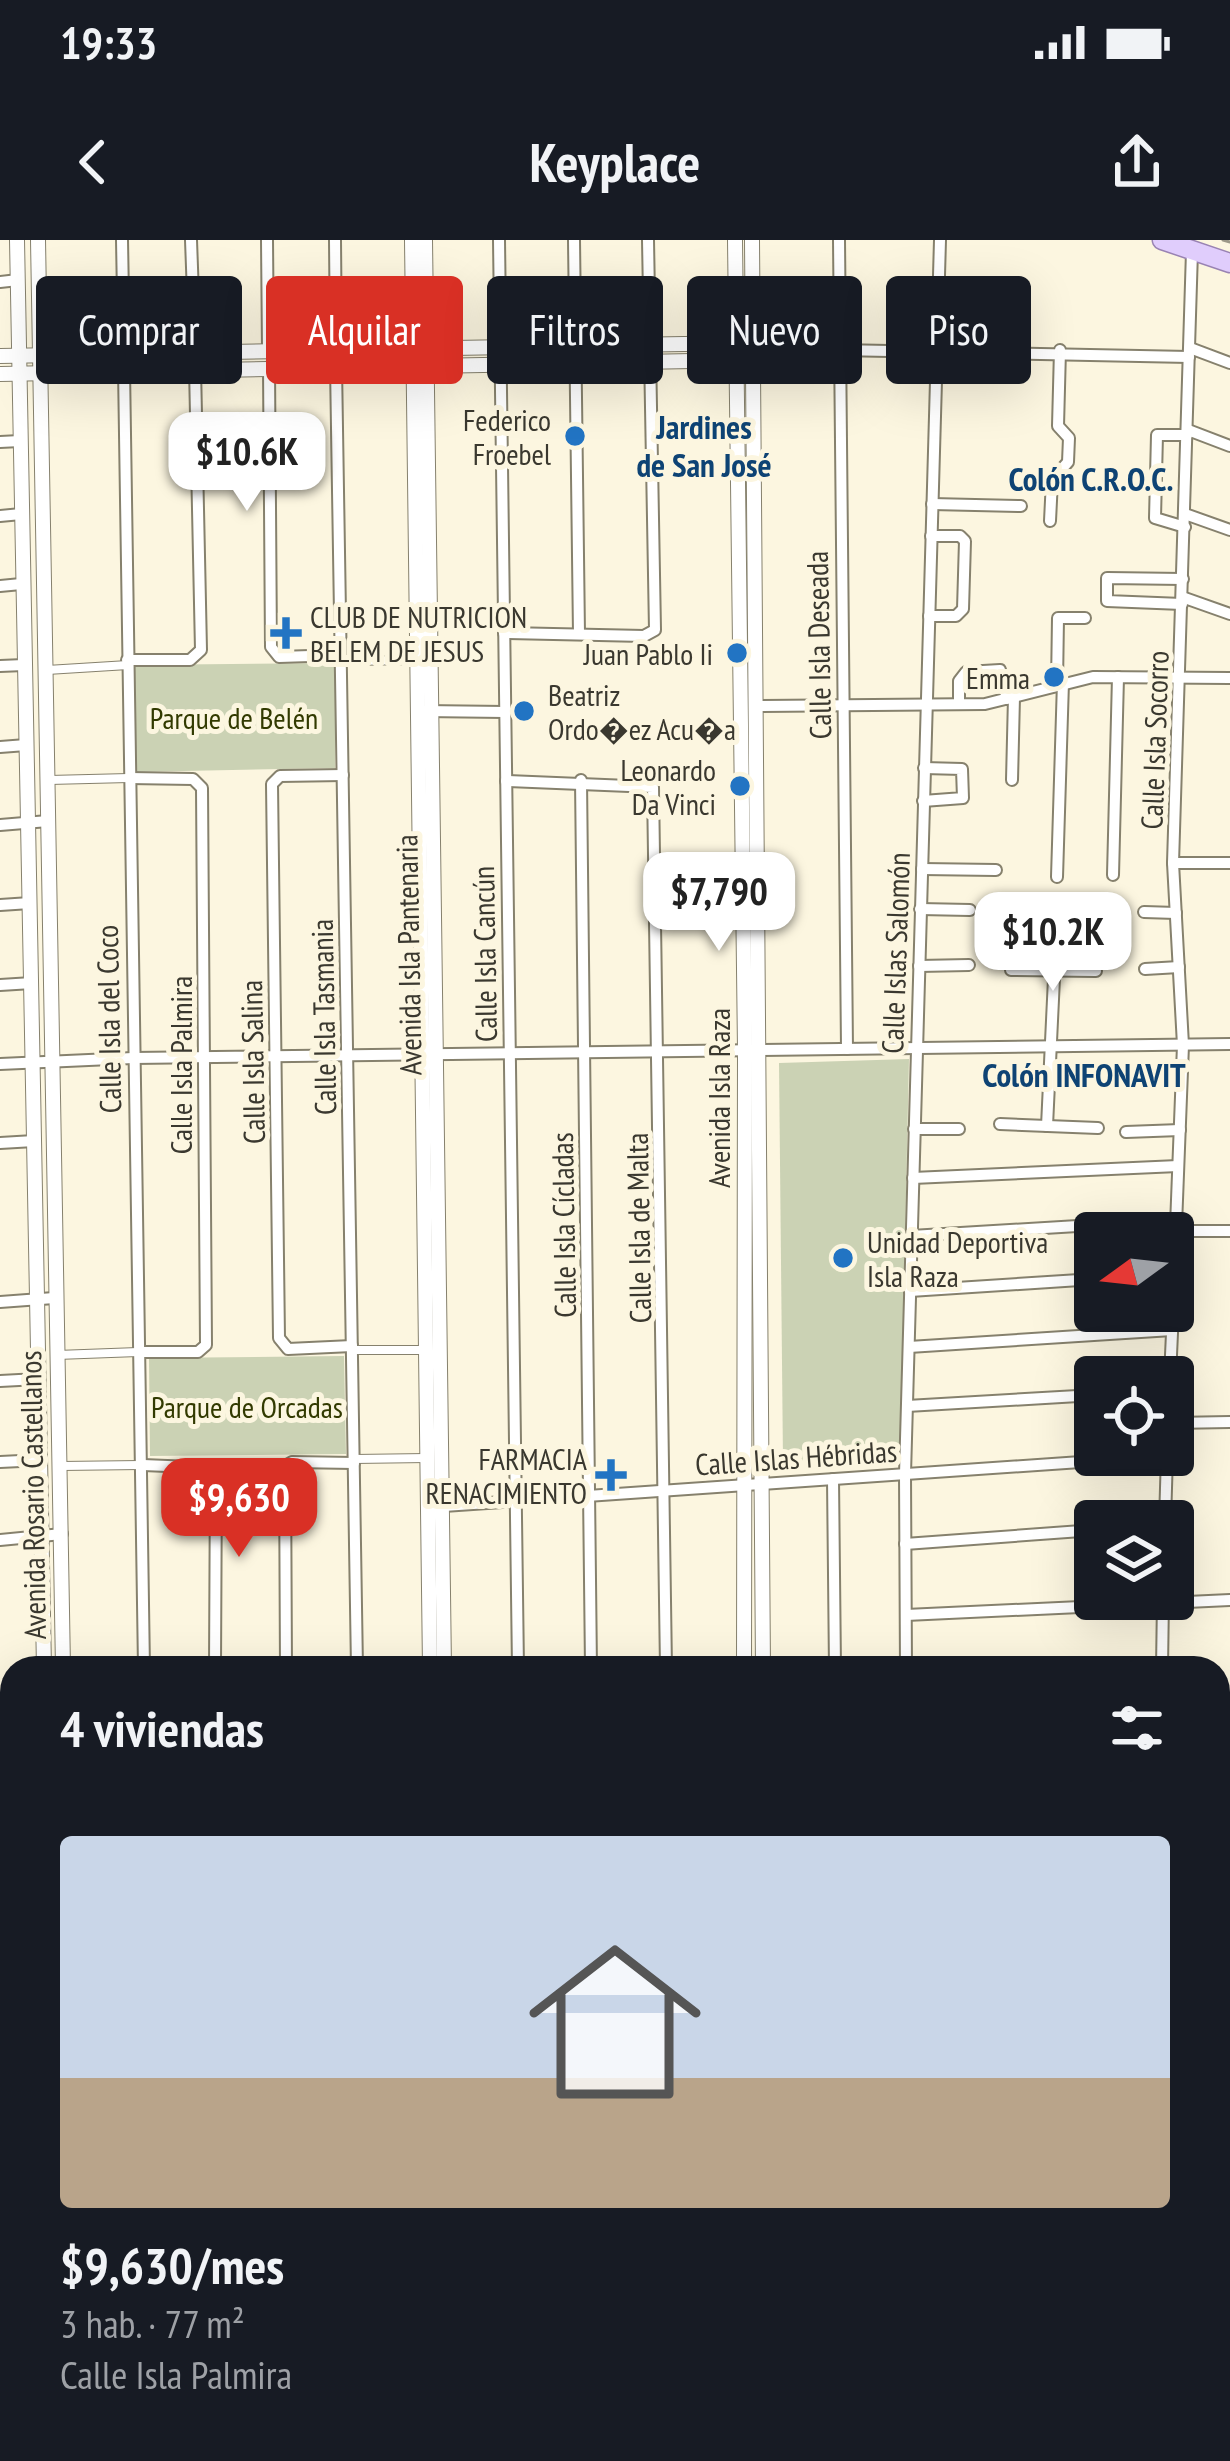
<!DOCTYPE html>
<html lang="es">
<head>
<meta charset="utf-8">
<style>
	:root { --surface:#171b24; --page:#242831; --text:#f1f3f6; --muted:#9ea1a6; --accent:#d93025 }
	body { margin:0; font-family:"PT Sans Narrow",sans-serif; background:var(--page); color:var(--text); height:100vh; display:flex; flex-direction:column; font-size:45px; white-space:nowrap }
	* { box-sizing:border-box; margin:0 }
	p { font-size:39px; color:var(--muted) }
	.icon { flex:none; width:66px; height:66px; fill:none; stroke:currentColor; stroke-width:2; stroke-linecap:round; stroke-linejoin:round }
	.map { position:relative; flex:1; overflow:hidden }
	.side { position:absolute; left:0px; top:1416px; width:1230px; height:807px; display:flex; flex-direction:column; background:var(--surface); border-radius:36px 36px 0 0; box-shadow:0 12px 48px #0002 }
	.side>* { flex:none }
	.guide { position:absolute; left:36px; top:36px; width:1158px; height:108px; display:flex; gap:24px }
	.needle { width:78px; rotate:255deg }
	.controls { position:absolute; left:1074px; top:972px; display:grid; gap:24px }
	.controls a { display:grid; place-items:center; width:120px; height:120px; border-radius:12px; background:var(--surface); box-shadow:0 12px 48px #0002; font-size:60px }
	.price { position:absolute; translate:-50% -102px; padding:0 27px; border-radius:24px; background:#fff; color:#222; font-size:39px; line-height:78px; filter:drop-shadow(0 3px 6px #0008) }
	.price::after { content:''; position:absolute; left:50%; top:72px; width:36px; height:27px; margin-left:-18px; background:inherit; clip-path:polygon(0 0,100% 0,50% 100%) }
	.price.current { background:var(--accent); color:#fff }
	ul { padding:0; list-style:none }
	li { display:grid; align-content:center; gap:24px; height:636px; padding:0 60px }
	li span { display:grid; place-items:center; height:372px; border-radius:12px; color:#555 }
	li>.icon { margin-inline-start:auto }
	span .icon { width:216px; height:216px; fill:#fffc; stroke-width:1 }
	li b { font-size:51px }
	h2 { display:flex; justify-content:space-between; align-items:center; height:144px; padding:0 60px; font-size:51px }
	.tag { padding:0 42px; border-radius:12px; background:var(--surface); box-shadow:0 12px 48px #0002; font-size:42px; line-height:108px }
	.tag.current { background:var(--accent); color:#fff }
	.status { display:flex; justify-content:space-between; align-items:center; height:84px; padding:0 60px; background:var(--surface); direction:ltr }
	.status svg { height:33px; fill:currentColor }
	header { display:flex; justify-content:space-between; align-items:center; height:156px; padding:0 60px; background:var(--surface); font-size:54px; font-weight:700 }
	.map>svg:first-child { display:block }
	.green { fill:#cbd2b4 }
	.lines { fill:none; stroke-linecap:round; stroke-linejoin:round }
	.pedestrian-casing { stroke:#86816d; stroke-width:10 }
	.minor-casing { stroke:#86816d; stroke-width:14 }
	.tertiary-casing { stroke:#86816d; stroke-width:16 }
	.secondary-casing { stroke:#86816d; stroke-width:18 }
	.primary-casing { stroke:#9983b3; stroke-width:21 }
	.pedestrian { stroke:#fff; stroke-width:8 }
	.minor { stroke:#fff; stroke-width:10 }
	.tertiary { stroke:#fff; stroke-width:14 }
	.secondary { stroke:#fff; stroke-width:15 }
	.primary { stroke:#e0cdfc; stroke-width:18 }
	.tram { stroke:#9c9888; stroke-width:3 }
	.poi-dot { fill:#2274c3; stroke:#fcf6e0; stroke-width:4.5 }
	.labels { text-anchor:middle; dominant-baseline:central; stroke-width:10; stroke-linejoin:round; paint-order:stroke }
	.poi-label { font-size:30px; fill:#3a382f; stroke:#fcf6e0; text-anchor:end }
	.street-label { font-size:30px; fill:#3a382f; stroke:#fcf6e0 }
	.park-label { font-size:30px; fill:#323a00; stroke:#fcf6e0 }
	.neighbourhood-label { font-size:33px; font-weight:bold; fill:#0e4374; stroke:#fcf6e0 }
</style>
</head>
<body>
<div class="status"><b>19:33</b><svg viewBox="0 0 49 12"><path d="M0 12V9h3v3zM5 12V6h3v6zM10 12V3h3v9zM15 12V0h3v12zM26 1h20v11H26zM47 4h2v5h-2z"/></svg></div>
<header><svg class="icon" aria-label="back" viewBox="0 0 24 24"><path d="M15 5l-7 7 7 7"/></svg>Keyplace<svg class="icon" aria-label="share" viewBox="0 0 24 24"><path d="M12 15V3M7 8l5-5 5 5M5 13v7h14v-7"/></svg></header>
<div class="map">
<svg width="1230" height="2221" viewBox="0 0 1230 2221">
	<rect width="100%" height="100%" fill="#fcf6e0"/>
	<g class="green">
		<path d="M 335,423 L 335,528 L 135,532 L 133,425 Z"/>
		<path d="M 909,819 L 900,1223 L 783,1222 L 779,823 Z"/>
		<path d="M 344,1116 L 346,1214 L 150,1216 L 149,1118 Z"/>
	</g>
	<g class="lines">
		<defs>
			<g id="pedestrian">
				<path d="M 341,421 L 418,420"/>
				<path d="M 47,430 L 128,425"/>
				<path d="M 49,540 L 129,538"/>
				<path d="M 352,1110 L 425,1110"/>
				<path d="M 57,1115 L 138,1112"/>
				<path d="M 354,1219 L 427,1218"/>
				<path d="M 61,1226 L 141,1225"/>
			</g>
			<g id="minor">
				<path d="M 122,0 L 124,112"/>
				<path d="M 191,0 L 195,110"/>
				<path d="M 267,0 L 268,110"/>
				<path d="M 335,0 L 336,109"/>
				<path d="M 499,0 L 518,1428"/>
				<path d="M 574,0 L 579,394"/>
				<path d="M 839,0 L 847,809"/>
				<path d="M 0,42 L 18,40"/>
				<path d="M 1190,108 L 1230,123"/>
				<path d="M 755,120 L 770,113 L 838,110 L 1189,117"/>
				<path d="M 336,126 L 357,1428"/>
				<path d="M 269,127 L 271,407 L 279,417 L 341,415"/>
				<path d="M 124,129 L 144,1428"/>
				<path d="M 1188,190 L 1230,206"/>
				<path d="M 0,202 L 20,201"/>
				<path d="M 932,264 L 1021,266"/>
				<path d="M 1185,274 L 1230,290"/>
				<path d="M 0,276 L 21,274"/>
				<path d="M 1050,281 L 1052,240 L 1068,222 L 1069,198 L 1058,186 L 1060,110"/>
				<path d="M 1185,287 L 1155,278 L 1157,195 L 1187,195"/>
				<path d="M 0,346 L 21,344"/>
				<path d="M 1182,357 L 1230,374"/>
				<path d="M 1182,364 L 1107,361 L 1107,338 L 1183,339"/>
				<path d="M 929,376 L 956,376 L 963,369 L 965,301 L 960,296 L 931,296"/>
				<path d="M 504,393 L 644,396 L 655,390 L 648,0"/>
				<path d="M 127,420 L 190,420 L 201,410 L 195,128"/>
				<path d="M 0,426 L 24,425"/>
				<path d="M 1057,444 L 1058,378 L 1085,378"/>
				<path d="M 959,464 L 959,441 L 966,432 L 1000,430 L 1007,459"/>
				<path d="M 758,466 L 985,464 L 1093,437 L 1230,438"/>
				<path d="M 423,471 L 505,472"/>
				<path d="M 0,507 L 26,505"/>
				<path d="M 343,535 L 280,536 L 272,544 L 279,1098 L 288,1109 L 352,1106"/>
				<path d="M 129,538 L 193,539 L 202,548 L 206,1105 L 198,1112 L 138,1112"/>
				<path d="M 581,540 L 591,1428"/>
				<path d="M 1012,540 L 1014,457"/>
				<path d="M 506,541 L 653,547 L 666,1428"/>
				<path d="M 923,561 L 963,558 L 962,529 L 924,528"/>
				<path d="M 0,585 L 48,581"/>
				<path d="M 1173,623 L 1230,623"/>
				<path d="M 922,629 L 996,630"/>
				<path d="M 1113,635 L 1118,437"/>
				<path d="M 1057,637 L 1063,442"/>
				<path d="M 0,665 L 30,663"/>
				<path d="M 920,669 L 970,670"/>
				<path d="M 1144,672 L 1176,673"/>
				<path d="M 1021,674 L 1095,675"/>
				<path d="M 919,726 L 969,725"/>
				<path d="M 1145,729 L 1179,727"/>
				<path d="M 1011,730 L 1096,731"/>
				<path d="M 0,745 L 32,743"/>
				<path d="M 0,824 L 133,818 L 1230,804"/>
				<path d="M 1000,884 L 1098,888"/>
				<path d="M 1047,886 L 1057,675"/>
				<path d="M 914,889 L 959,889"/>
				<path d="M 1126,892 L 1180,890"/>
				<path d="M 0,903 L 34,901"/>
				<path d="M 913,938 L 1178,926"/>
				<path d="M 1176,991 L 1230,991"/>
				<path d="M 911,996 L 1176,980"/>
				<path d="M 910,1051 L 1095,1039"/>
				<path d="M 0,1062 L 54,1058"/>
				<path d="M 1173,1063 L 1183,805 L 1173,623 L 1192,11"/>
				<path d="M 909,1107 L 1172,1090"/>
				<path d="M 1170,1137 L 1173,1071"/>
				<path d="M 0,1141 L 38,1139"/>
				<path d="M 907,1166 L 1095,1155"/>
				<path d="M 1173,1183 L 1230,1182"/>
				<path d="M 0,1222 L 41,1220"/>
				<path d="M 143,1225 L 216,1228 L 215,1428"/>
				<path d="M 833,1239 L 835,1428"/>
				<path d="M 429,1267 L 1167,1216"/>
				<path d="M 1165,1281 L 1167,1215"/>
				<path d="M 0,1300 L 62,1294"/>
				<path d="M 905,1304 L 1095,1290"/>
				<path d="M 906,1375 L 1230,1360"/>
				<path d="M 286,1428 L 285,1226 L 292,1222 L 354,1223"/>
				<path d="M 906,1428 L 905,1234 L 940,0"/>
				<path d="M 1162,1428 L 1163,1359"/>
				<path d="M 0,1529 L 12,1531"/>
				<path d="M 1218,1741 L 1230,1741"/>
				<path d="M 0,1788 L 12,1791"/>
				<path d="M 0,1900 L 12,1902"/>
				<path d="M 1218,1944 L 1230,1944"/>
				<path d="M 0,2011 L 12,2013"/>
				<path d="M 0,2120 L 12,2122"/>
				<path d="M 669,2211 L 669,2221"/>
				<path d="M 745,2218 L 1142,2216"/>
				<path d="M 56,2221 L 57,2211"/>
				<path d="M 194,2221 L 196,2211"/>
				<path d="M 333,2221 L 335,2211"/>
				<path d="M 594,2221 L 594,2211"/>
				<path d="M 1226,2221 L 1230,2067"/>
			</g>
			<g id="tertiary">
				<path d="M 17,0 L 44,1428"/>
				<path d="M 38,0 L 63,1428"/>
				<path d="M 412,0 L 430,1428"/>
				<path d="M 425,0 L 444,1428"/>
				<path d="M 735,0 L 745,810 L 744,1428"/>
				<path d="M 752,0 L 763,1428"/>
				<path d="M 0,116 L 743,103"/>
				<path d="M 0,134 L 745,120"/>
				<path d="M 1218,1559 L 1230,1559"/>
				<path d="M 745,2211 L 745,2221"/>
				<path d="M 765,2211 L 766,2221"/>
			</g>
			<g id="secondary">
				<path d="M 0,1742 L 12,1752"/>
				<path d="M 0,1771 L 12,1781"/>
				<path d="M 477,2211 L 488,2221"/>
				<path d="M 507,2211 L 517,2221"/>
			</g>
			<path id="primary" d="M 1162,0 L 1230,23"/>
		</defs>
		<use href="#pedestrian" class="pedestrian-casing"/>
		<use href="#minor" class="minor-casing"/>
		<use href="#tertiary" class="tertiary-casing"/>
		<use href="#secondary" class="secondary-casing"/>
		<use href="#primary" class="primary-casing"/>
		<use href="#pedestrian" class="pedestrian"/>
		<use href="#minor" class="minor"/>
		<use href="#tertiary" class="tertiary"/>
		<use href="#secondary" class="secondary"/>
		<use href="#primary" class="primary"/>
		<path class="tram" d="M 1223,0 L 1230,2"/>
	</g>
	<g class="poi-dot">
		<circle cx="575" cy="196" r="12"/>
		<path d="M280 375h12v12h12v12h-12v12h-12v-12h-12v-12h12z"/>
		<circle cx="737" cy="413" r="12"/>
		<circle cx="1054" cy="437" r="12"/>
		<circle cx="524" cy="471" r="12"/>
		<circle cx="740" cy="546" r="12"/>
		<circle cx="843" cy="1018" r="12"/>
		<path d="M605 1217h12v12h12v12h-12v12h-12v-12h-12v-12h12z"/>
	</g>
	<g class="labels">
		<g class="poi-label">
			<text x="551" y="179">Federico<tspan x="551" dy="34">Froebel</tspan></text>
			<text x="310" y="376" text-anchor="start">CLUB DE NUTRICION<tspan x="310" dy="34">BELEM DE JESUS</tspan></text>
			<text x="713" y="413">Juan Pablo Ii</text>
			<text x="1030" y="437">Emma</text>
			<text x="548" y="454" text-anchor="start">Beatriz<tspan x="548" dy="34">Ordo�ez Acu�a</tspan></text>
			<text x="716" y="529">Leonardo<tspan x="716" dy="34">Da Vinci</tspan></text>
			<text x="867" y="1001" text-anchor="start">Unidad Deportiva<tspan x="867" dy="34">Isla Raza</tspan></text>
			<text x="587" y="1218">FARMACIA<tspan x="587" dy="34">RENACIMIENTO</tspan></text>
		</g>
		<g class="street-label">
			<text transform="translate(818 405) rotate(-91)">Calle Isla Deseada</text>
			<text transform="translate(1154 500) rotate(-88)">Calle Isla Socorro</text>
			<text transform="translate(895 713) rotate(-88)">Calle Islas Salomón</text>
			<text transform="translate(484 714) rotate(-91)">Calle Isla Cancún</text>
			<text transform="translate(408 715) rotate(-91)">Avenida Isla Pantenaria</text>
			<text transform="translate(323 777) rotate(-91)">Calle Isla Tasmania</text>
			<text transform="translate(108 779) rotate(-91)">Calle Isla del Coco</text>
			<text transform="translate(252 822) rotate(-91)">Calle Isla Salina</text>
			<text transform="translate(180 825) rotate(-90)">Calle Isla Palmira</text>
			<text transform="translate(718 858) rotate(-90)">Avenida Isla Raza</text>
			<text transform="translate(563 985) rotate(-91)">Calle Isla Cícladas</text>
			<text transform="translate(638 988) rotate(-91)">Calle Isla de Malta</text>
			<text transform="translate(796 1217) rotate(-4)">Calle Islas Hébridas</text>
			<text transform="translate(32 1255) rotate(-91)">Avenida Rosario Castellanos</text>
		</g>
		<g class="park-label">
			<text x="234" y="477">Parque de Belén</text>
			<text x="247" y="1166">Parque de Orcadas</text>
		</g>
		<g class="neighbourhood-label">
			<text x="704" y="186">Jardines<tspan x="704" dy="38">de San José</tspan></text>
			<text x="1091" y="238">Colón C.R.O.C.</text>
			<text x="1084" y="834">Colón INFONAVIT</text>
		</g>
	</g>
</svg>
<div class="controls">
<a><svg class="needle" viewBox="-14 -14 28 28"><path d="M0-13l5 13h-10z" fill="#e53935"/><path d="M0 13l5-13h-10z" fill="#9ea1a6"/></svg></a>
<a><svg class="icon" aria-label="locate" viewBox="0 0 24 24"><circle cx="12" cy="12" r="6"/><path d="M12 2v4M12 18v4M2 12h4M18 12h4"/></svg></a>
<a><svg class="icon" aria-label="layers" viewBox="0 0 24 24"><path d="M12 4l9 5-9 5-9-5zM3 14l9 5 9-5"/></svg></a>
</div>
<b class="price" style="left:247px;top:274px">$10.6K</b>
<b class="price" style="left:719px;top:714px">$7,790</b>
<b class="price" style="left:1053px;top:754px">$10.2K</b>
<b class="price current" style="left:239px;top:1320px">$9,630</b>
<div class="guide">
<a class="tag">Comprar</a>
<a class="tag current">Alquilar</a>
<a class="tag">Filtros</a>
<a class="tag">Nuevo</a>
<a class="tag">Piso</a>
</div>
<section class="side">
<h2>4 viviendas<svg class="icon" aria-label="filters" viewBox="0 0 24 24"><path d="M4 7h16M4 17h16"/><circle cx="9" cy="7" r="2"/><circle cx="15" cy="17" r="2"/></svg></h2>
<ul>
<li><span style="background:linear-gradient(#c9d6e8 65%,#b9a48a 0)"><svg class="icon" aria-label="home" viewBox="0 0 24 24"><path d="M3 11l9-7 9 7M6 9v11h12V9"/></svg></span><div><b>$9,630/mes</b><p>3 hab. · 77 m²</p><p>Calle Isla Palmira</p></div></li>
</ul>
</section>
</div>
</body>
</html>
